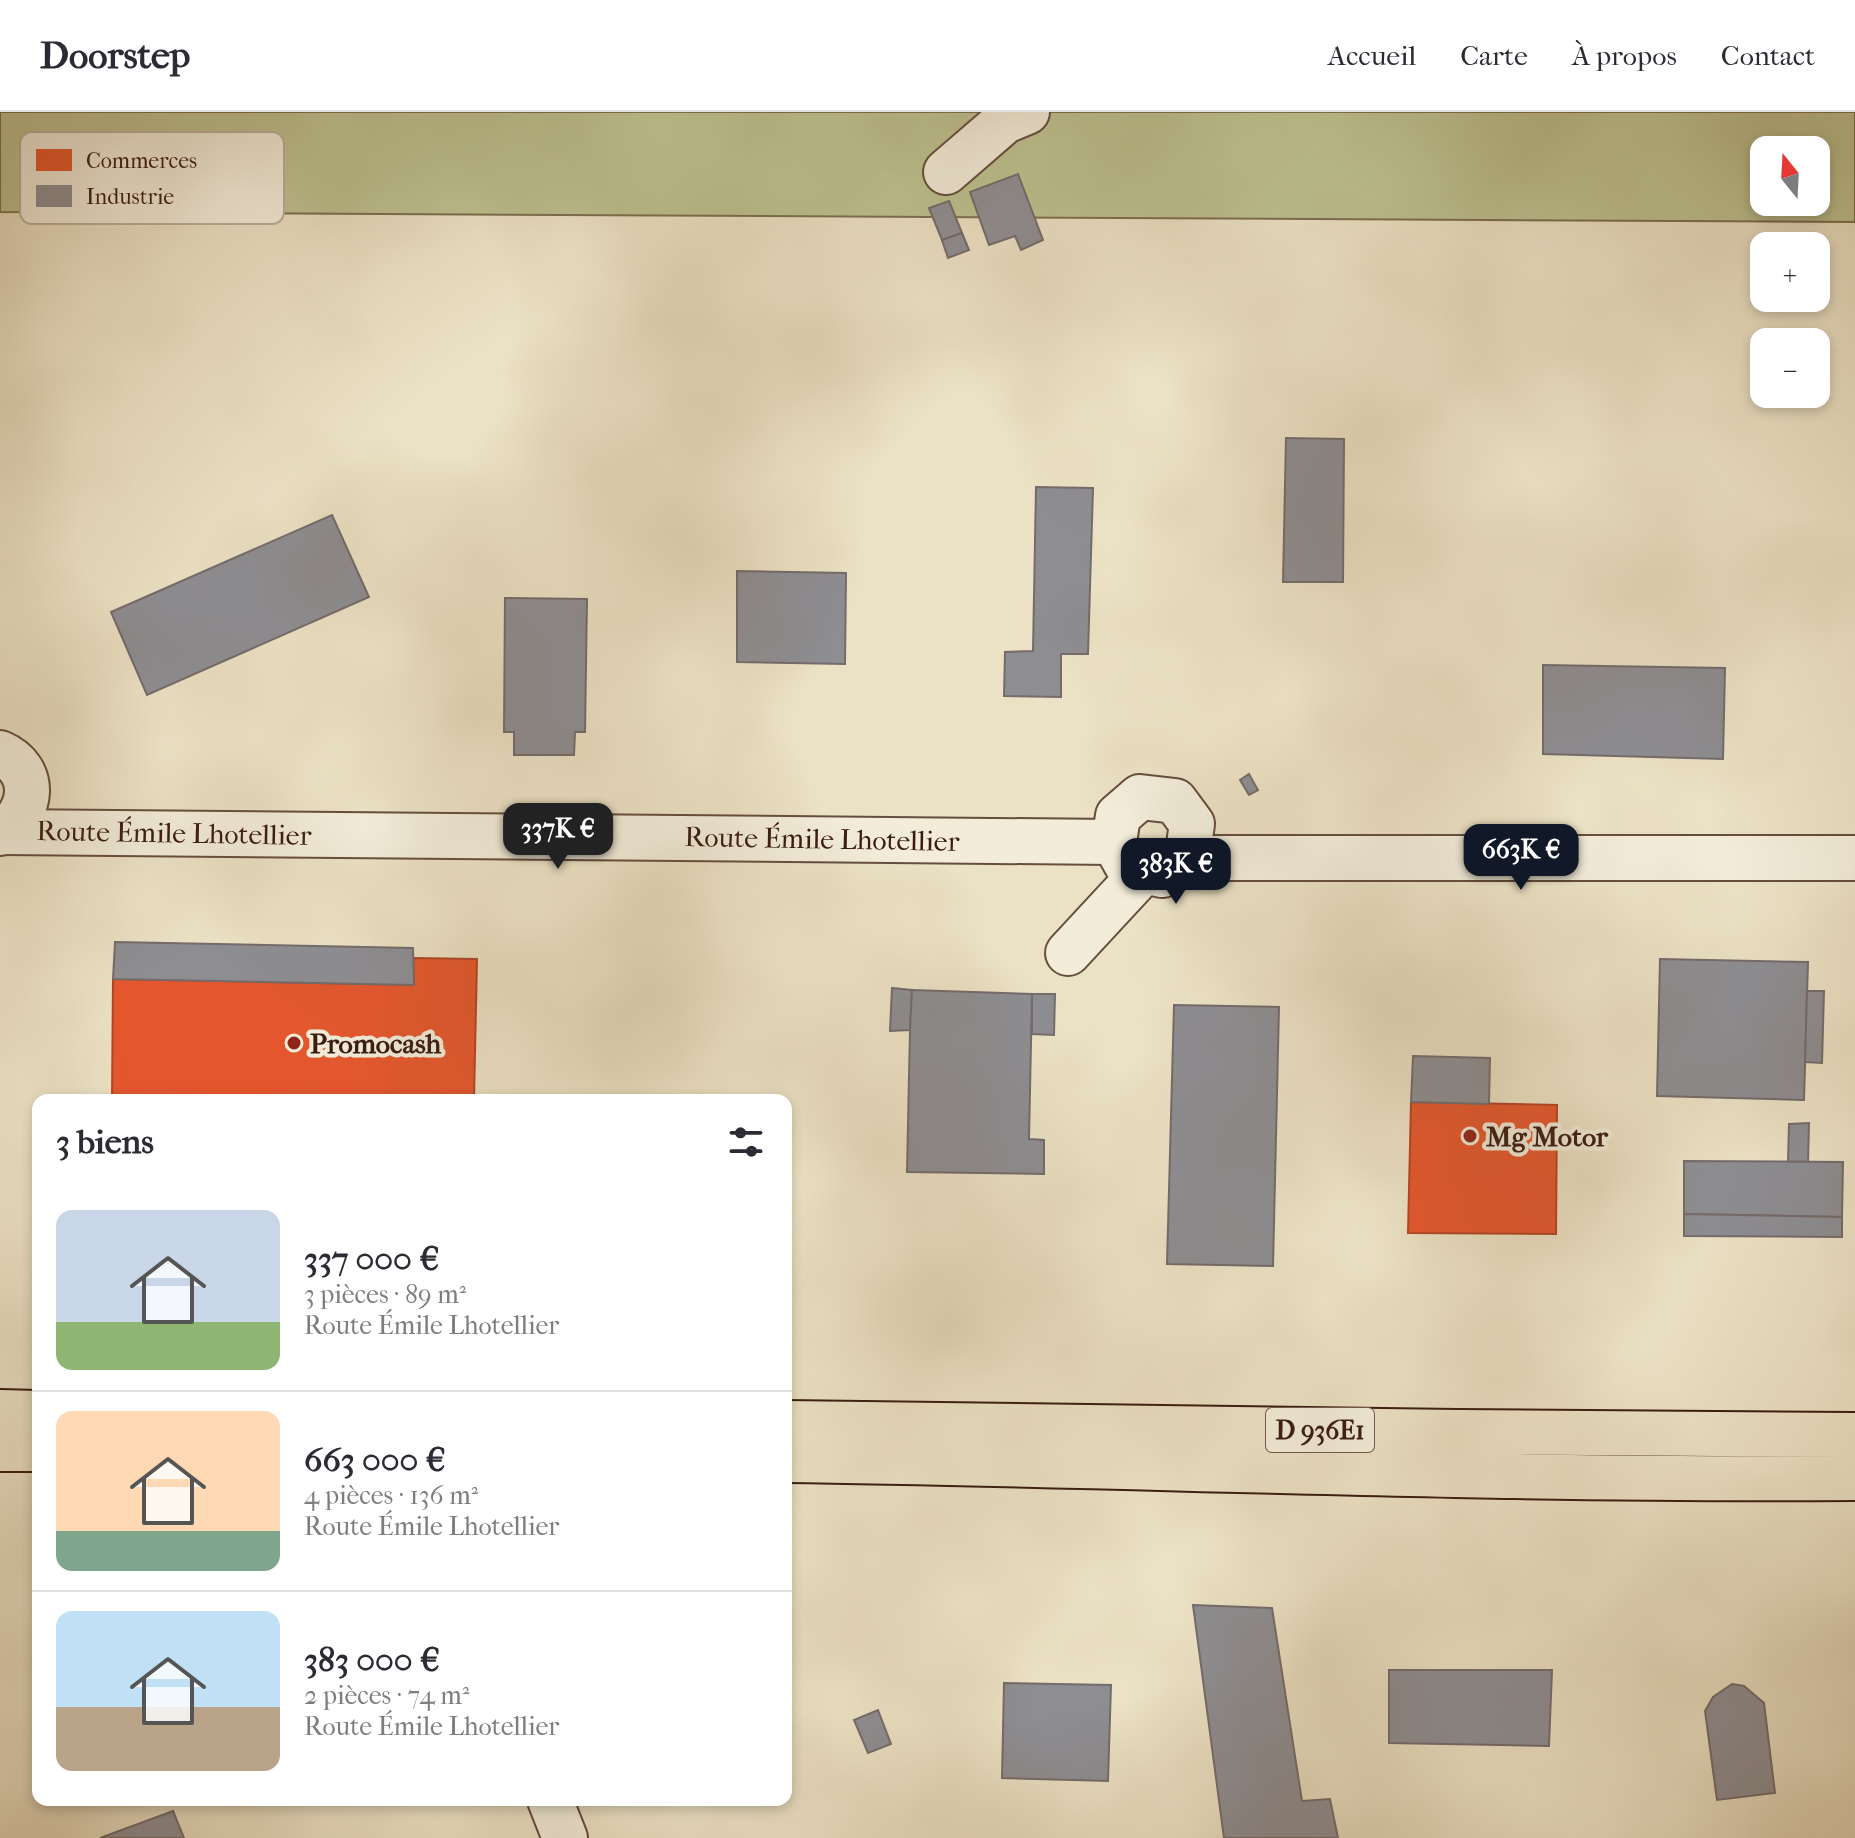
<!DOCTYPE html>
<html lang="fr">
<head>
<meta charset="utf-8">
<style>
	:root { --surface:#fff; --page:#f7f7f7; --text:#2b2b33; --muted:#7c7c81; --line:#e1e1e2; --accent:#111827 }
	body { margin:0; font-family:"IM FELL French Canon",serif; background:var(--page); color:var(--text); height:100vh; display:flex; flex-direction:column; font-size:30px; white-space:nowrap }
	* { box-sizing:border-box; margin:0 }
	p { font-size:26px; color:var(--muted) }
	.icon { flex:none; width:44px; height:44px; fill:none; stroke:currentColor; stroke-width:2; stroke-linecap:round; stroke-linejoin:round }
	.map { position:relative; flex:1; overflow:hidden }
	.details { position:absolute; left:32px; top:982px; width:760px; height:712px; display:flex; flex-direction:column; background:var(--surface); border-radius:16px; box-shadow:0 4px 12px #0003 }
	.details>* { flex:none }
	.needle { width:52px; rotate:342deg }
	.fabs { position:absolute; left:1750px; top:24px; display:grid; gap:16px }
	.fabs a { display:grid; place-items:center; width:80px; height:80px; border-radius:16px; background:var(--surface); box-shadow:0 4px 12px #0003; font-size:40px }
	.price { position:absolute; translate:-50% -68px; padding:0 18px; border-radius:16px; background:var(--accent); color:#fff; font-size:26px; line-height:52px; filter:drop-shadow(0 2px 4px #0008) }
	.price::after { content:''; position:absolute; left:50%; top:48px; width:24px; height:18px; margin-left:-12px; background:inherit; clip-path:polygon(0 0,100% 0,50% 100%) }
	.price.active { background:#222; color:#fff }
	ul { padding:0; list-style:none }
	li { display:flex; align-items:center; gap:24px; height:200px; padding:0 24px }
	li+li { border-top:2px solid var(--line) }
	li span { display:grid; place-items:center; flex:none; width:224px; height:160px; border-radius:16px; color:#555 }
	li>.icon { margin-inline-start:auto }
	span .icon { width:96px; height:96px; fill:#fffc; stroke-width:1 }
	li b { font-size:34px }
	h2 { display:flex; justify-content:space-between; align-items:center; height:96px; padding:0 24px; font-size:34px }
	header { display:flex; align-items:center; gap:48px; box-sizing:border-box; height:112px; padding:0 40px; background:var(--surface); border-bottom:2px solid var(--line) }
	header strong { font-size:38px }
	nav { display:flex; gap:44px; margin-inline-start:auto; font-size:28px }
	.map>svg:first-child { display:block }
	.green { fill:#bdc190; stroke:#7c6e50; stroke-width:2; fill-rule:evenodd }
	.shops { fill:#e4572e; stroke:#b14525; stroke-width:2 }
	.industry { fill:#8d8d92; stroke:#746b6b; stroke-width:2 }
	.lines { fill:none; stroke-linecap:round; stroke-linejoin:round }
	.minor-casing { stroke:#664d3e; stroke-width:48 }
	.major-casing { stroke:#3a1c11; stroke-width:48 }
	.minor { stroke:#f2ecd9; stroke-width:44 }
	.major { stroke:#ebe1c4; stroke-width:44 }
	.poi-dot { fill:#8f2418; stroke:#f2ecd9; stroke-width:3 }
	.labels { text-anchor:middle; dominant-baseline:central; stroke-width:8; stroke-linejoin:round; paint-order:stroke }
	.shield { fill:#f2ecd9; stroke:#715a4d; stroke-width:2 }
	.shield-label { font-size:26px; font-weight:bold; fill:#3a1c11 }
	.street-label { font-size:28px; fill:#3a1c11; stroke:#f2ecd9 }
	.poi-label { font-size:28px; font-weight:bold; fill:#3a1c11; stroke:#f2ecd9; text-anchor:start }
	.key { fill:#f2ecd9; stroke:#bbae9d; stroke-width:2 }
	.key-label { font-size:22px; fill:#3a1c11 }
</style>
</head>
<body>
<header>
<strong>Doorstep</strong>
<nav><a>Accueil</a><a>Carte</a><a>À propos</a><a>Contact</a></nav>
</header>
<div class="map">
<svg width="1855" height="1726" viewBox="0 0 1855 1726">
	<rect width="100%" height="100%" fill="#ebe1c4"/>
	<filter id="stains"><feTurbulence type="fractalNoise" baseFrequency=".0025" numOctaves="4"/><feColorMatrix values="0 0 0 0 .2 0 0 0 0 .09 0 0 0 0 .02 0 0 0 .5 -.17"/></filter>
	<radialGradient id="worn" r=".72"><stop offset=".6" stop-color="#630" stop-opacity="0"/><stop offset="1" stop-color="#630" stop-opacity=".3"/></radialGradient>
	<path class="green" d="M 0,0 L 1855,0 L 1855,110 L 0,100 ZM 1764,38 L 1816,38 L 1816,90 L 1764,90 Z"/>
	<g class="shops">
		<path d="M 413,846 L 477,847 L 474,988 L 112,988 L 113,867 L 414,873 Z"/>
		<path d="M 1411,990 L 1557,993 L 1556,1122 L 1408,1121 Z"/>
	</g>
	<g class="industry">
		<path d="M 1018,62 L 1043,128 L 1021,138 L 1015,124 L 989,133 L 970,80 Z"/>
		<path d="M 949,89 L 962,121 L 942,128 L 929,96 Z"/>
		<path d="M 962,121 L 969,138 L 948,146 L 942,128 Z"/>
		<path d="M 1286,326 L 1344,327 L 1343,470 L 1283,470 Z"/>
		<path d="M 1036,375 L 1093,376 L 1088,542 L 1061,542 L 1061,585 L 1004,584 L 1005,540 L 1033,539 Z"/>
		<path d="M 332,403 L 369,485 L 147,583 L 111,500 Z"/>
		<path d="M 737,459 L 846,461 L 845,552 L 737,550 Z"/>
		<path d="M 505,486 L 587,487 L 585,620 L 575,620 L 574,643 L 514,643 L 514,620 L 504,620 Z"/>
		<path d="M 1543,553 L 1725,556 L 1723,647 L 1543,642 Z"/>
		<path d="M 1249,662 L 1258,678 L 1249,683 L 1240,668 Z"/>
		<path d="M 115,830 L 413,836 L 414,873 L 113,867 Z"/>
		<path d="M 1660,847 L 1808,850 L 1804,988 L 1657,984 Z"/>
		<path d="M 892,876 L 912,878 L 910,918 L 890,919 Z"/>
		<path d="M 912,878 L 1032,882 L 1029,1027 L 1044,1028 L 1044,1062 L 907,1060 L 910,918 Z"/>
		<path d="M 1807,879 L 1824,879 L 1822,951 L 1805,950 Z"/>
		<path d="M 1032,882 L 1055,882 L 1054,923 L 1032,922 Z"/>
		<path d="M 1174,893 L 1279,895 L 1273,1154 L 1167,1152 Z"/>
		<path d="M 1413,944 L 1490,946 L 1489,992 L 1411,990 Z"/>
		<path d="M 1809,1011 L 1808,1051 L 1788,1050 L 1789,1012 Z"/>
		<path d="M 1684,1049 L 1843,1050 L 1842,1105 L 1684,1102 Z"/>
		<path d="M 1684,1102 L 1842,1105 L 1842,1125 L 1684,1124 Z"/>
		<path d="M 1193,1493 L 1272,1496 L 1302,1689 L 1330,1687 L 1338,1726 L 1224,1726 Z"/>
		<path d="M 1389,1558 L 1552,1558 L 1549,1634 L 1389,1631 Z"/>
		<path d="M 1004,1571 L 1111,1573 L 1108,1669 L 1002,1666 Z"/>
		<path d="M 1732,1572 L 1744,1574 L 1764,1591 L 1775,1681 L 1717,1688 L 1705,1599 L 1713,1585 Z"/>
		<path d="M 878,1598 L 891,1632 L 868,1641 L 854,1608 Z"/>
		<path d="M 173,1699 L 184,1726 L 100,1726 Z"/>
	</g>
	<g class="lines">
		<defs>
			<g id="minor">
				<path d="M 946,60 L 1005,9 L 1027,0"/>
				<path d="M 0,641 C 38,657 34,702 0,721"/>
				<path d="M 1140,685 L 1175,689 L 1192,712 L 1187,746 L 1162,763 L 1128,755 L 1114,730 L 1118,704 Z"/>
				<path d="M 3,720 L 1114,730"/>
				<path d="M 1187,746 L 1855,746"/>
				<path d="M 1068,841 L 1144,759"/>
				<path d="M 550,1688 L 565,1726"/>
			</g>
			<g id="major">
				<path d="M 0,1300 L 38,1301"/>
				<path d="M 786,1311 L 1458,1320 L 1855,1323"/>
				<path d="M 0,1337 L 38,1337"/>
				<path d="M 786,1348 C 1142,1353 1499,1369 1855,1366"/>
			</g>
		</defs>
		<use href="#minor" class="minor-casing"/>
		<use href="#major" class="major-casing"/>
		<use href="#minor" class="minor"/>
		<use href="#major" class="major"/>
	</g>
	<g class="poi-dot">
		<circle cx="294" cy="931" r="8"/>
		<circle cx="1470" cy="1024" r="8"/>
	</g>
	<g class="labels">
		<rect class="shield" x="1266" y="1296" width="108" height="44" rx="6"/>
		<g class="shield-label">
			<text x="1320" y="1318">D 936E1</text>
		</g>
		<g class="street-label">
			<text transform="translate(174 721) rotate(1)">Route Émile Lhotellier</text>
			<text transform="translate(822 727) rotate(1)">Route Émile Lhotellier</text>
		</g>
		<g class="poi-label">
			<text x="310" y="931">Promocash</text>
			<text x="1486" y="1024">Mg Motor</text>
		</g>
	</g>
	<rect x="20" y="20" width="264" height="92" rx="12" class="key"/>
	<rect x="36" y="37" width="36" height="22" fill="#e4572e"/>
	<rect x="36" y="73" width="36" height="22" fill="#8d8d92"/>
	<g class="key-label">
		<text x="86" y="56">Commerces</text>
		<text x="86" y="92">Industrie</text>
	</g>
	<rect width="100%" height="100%" filter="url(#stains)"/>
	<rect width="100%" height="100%" fill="url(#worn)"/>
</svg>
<div class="fabs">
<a><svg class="needle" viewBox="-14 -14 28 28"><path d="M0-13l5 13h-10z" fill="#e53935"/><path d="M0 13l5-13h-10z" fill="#7c7c81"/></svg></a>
<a>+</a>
<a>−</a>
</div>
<b class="price active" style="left:558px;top:759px">337K €</b>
<b class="price" style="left:1521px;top:780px">663K €</b>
<b class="price" style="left:1176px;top:794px">383K €</b>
<section class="details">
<h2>3 biens<svg class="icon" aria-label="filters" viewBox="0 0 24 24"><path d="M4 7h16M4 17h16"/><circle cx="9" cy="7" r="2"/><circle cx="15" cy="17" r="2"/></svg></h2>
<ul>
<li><span style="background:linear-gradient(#c9d6e8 70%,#8fb573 0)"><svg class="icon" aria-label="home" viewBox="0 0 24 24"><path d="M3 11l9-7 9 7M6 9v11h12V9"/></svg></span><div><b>337 000 €</b><p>3 pièces · 89 m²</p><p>Route Émile Lhotellier</p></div></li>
<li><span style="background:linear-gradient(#ffd9b3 75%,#7fa58c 0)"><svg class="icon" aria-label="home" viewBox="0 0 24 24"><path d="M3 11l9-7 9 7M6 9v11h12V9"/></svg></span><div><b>663 000 €</b><p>4 pièces · 136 m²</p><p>Route Émile Lhotellier</p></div></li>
<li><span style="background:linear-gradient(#bfe0f5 60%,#b9a48a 0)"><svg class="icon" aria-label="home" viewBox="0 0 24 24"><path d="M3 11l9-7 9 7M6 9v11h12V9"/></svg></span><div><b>383 000 €</b><p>2 pièces · 74 m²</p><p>Route Émile Lhotellier</p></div></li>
</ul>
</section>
</div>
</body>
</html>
